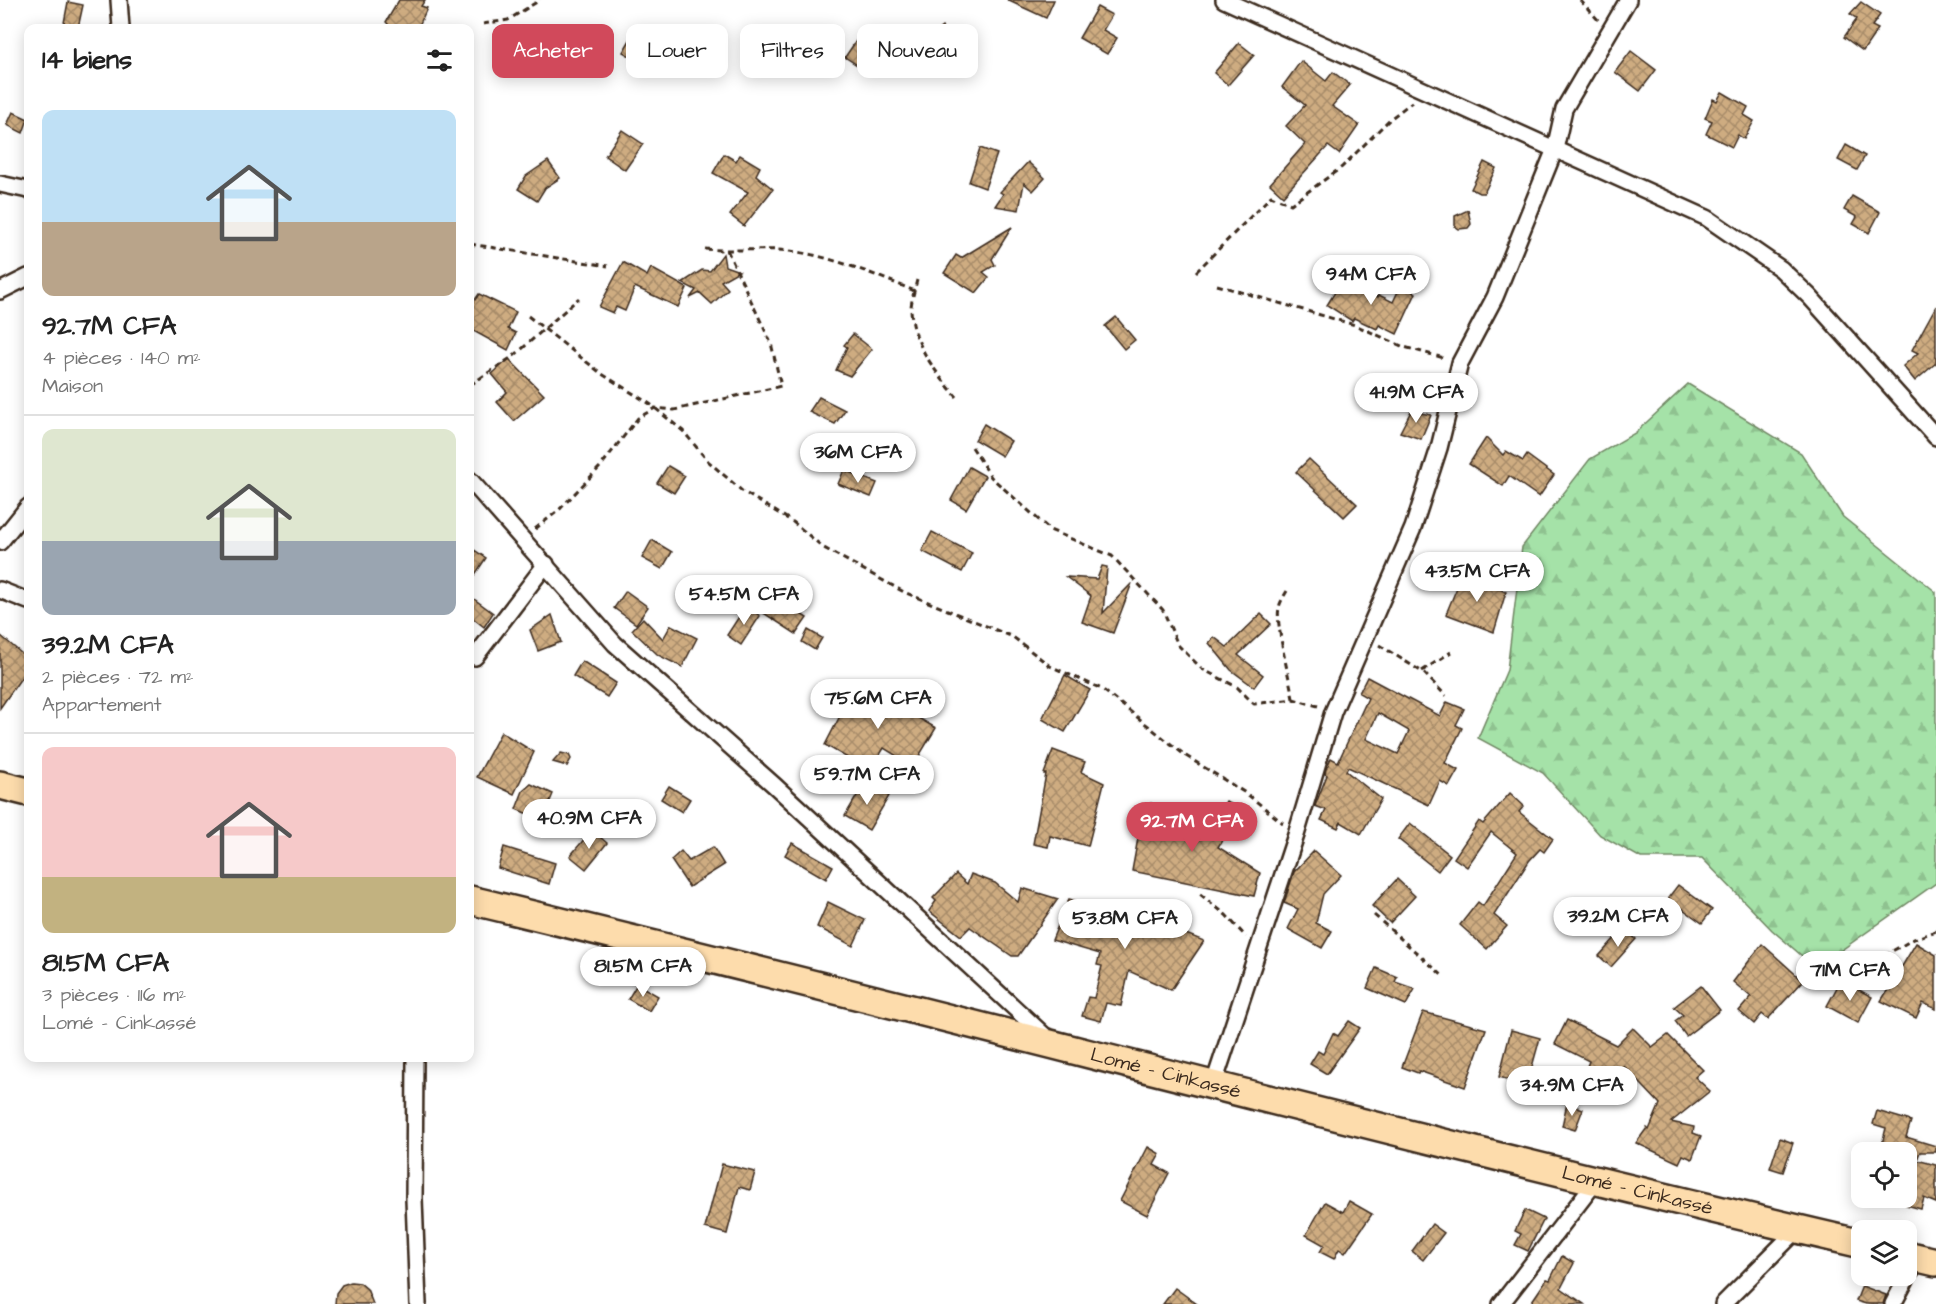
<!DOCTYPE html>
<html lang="fr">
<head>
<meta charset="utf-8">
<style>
	:root { --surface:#fff; --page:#f2f2f2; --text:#222; --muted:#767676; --line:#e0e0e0; --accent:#d1495b }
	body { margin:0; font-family:"Architects Daughter",sans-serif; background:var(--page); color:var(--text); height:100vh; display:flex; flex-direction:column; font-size:22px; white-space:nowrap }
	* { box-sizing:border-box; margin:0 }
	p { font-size:20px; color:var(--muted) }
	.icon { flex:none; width:33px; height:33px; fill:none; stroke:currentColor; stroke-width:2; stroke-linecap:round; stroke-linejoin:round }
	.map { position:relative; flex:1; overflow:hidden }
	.side { position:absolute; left:24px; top:24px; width:450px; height:1038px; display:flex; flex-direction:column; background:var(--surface); border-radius:12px; box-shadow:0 3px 15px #0003 }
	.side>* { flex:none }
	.top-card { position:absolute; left:492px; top:24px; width:570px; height:54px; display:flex; gap:12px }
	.controls { position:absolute; left:1851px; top:1142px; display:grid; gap:12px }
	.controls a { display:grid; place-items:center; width:66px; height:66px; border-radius:12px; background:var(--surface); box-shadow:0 3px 15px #0003; font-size:30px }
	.price { position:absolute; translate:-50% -51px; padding:0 14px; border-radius:21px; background:#fff; color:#222; font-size:20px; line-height:39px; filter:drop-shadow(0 2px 3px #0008) }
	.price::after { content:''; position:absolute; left:50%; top:36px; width:18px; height:14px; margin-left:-9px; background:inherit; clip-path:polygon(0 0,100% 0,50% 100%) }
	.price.active { background:var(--accent); color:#fff }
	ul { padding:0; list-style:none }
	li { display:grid; align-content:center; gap:12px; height:318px; padding:0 18px }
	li+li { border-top:2px solid var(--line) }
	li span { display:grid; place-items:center; height:186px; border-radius:12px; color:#555 }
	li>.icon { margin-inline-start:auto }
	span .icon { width:108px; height:108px; fill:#fffc; stroke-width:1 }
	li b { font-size:26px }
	h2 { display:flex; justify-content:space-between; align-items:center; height:72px; padding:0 18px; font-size:26px }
	.pill { padding:0 21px; border-radius:12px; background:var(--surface); box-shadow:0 3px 15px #0003; font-size:21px; line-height:54px }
	.pill.active { background:var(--accent); color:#fff }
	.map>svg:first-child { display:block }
	.forest { fill:url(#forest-firs); stroke:#708663; stroke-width:1.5 }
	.building { fill:url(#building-cross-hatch); stroke:#3b2a1e; stroke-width:1.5; fill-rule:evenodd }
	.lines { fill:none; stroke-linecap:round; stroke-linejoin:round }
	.street-casing { stroke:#3b2a1e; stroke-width:20 }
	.highway-casing { stroke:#3b2a1e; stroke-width:32 }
	.path { stroke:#3b2a1e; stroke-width:3; stroke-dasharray:6 4.5; stroke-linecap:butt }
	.street { stroke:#fff; stroke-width:15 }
	.highway { stroke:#fddcac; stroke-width:27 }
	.labels { text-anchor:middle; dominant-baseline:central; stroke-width:6; stroke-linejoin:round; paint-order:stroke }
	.street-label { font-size:20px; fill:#3b2a1e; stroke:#fff }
</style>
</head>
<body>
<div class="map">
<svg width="1936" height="1304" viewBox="0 0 1936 1304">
	<defs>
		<pattern id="forest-firs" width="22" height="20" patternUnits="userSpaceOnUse" patternTransform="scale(1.5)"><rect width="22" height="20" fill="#a5e2a8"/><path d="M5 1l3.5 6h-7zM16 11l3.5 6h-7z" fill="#8fc290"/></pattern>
		<pattern id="building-cross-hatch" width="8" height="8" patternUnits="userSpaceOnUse" patternTransform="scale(1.5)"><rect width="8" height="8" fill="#ceac81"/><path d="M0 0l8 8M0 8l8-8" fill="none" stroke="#a88c69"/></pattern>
	</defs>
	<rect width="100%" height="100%" fill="#fff"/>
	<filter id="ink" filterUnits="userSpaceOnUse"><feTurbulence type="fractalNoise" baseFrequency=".0167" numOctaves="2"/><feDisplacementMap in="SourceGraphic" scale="12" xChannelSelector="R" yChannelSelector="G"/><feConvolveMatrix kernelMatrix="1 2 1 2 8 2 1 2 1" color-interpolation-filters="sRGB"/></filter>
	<g filter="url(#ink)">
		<path class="forest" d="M 1688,384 L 1801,453 L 1843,517 L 1936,592 L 1936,883 L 1816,968 L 1772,930 L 1702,858 L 1641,858 L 1600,835 L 1543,773 L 1478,738 L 1507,670 L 1522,547 L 1590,459 L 1635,433 Z"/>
		<g class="building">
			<path d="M 399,0 L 425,0 L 421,6 L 427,8 L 418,28 L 386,28 L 388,24 L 386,22 Z"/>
			<path d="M 1007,0 L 1054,0 L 1046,18 Z"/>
			<path d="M 68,2 L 83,5 L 78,28 L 63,28 Z"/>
			<path d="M 1861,2 L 1880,15 L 1872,26 L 1878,29 L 1863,51 L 1844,37 L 1857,19 L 1850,14 Z"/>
			<path d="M 1097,7 L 1112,15 L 1103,30 L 1117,38 L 1107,54 L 1079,38 Z"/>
			<path d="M 942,27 L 958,46 L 937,67 L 928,58 L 920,64 L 910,52 Z"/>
			<path d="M 634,33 L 651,43 L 640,62 L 623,52 Z"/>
			<path d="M 858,38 L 869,46 L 857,65 L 845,57 Z"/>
			<path d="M 1239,43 L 1254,55 L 1228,85 L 1214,73 Z"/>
			<path d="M 1631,51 L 1656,70 L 1640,91 L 1615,72 Z"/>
			<path d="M 1301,61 L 1326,81 L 1333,72 L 1350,85 L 1332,106 L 1359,125 L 1339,154 L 1328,146 L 1283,196 L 1270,184 L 1305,144 L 1286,126 L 1305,105 L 1282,87 Z"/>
			<path d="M 1722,92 L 1748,107 L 1744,115 L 1754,121 L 1744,139 L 1738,135 L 1732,147 L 1706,134 L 1712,121 L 1705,118 L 1713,99 L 1717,101 Z"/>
			<path d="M 13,112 L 28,119 L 23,133 L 7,125 Z"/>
			<path d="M 622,130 L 643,144 L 625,170 L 605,156 Z"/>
			<path d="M 1846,145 L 1865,156 L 1857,170 L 1838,160 Z"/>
			<path d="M 980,148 L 997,154 L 985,188 L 969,182 Z"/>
			<path d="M 724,154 L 736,161 L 740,155 L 760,167 L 756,175 L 773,189 L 744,226 L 730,215 L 748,192 L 713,173 Z"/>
			<path d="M 548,161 L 560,178 L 545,188 L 537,201 L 518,189 L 526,176 Z"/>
			<path d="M 1028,162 L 1045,178 L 1033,191 L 1024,183 L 1019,210 L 995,206 L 1003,194 L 1000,192 Z"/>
			<path d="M 1484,162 L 1496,168 L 1484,193 L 1479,193 L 1471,189 Z"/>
			<path d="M 1852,196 L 1880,212 L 1869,233 L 1853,224 L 1857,217 L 1844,210 Z"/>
			<path d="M 1468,210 L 1471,224 L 1468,228 L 1459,229 L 1455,226 L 1455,216 Z"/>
			<path d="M 1012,227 L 992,259 L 995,265 L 983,272 L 989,277 L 976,293 L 944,273 L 956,255 L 961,258 Z"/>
			<path d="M 723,254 L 725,266 L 739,271 L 721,281 L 728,289 L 712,304 L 700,293 L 690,298 L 696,290 L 682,283 L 702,270 L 710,271 Z"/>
			<path d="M 623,262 L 647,276 L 651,268 L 687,288 L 678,307 L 635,287 L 625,311 L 616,307 L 613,313 L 599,307 Z"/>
			<path d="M 1345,276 L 1378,297 L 1379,295 L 1393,302 L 1401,285 L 1416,293 L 1397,334 L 1379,325 L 1377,329 L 1354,318 L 1352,321 L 1327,305 Z"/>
			<path d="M 479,294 L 516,312 L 508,329 L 516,333 L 508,350 L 470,329 L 470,307 Z"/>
			<path d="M 1936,306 L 1936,363 L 1915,381 L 1903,366 L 1918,353 L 1912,350 Z"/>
			<path d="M 1116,317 L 1135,340 L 1124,349 L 1105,326 Z"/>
			<path d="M 853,334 L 872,349 L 850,376 L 836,370 L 847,347 L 844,345 Z"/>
			<path d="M 509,359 L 544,395 L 514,421 L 497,402 L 507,392 L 492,374 Z"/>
			<path d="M 819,397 L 845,410 L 835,424 L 809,412 Z"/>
			<path d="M 1411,411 L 1431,415 L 1421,439 L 1400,432 Z"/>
			<path d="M 984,424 L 1011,441 L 1002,456 L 975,440 Z"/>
			<path d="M 1486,438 L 1503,455 L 1506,451 L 1523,461 L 1527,455 L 1554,475 L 1539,497 L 1509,476 L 1503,486 L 1469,464 Z"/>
			<path d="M 1309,459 L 1357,504 L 1344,517 L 1296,472 Z"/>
			<path d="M 668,466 L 685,476 L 674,493 L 657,483 Z"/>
			<path d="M 969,467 L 985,476 L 966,509 L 951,500 Z"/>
			<path d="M 844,470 L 877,483 L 871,497 L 838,484 Z"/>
			<path d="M 932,532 L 972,553 L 962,572 L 922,551 Z"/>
			<path d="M 652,540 L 672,552 L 662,569 L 642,558 Z"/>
			<path d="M 470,547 L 486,558 L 470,582 Z"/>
			<path d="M 1102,566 L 1107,567 L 1103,613 L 1132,583 L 1113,633 L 1082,622 L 1091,596 L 1066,577 L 1097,579 Z"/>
			<path d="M 1463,573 L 1506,592 L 1494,632 L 1446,614 Z"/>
			<path d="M 626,591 L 648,607 L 636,624 L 614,608 Z"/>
			<path d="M 770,594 L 807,618 L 796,634 L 759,610 Z"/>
			<path d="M 470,596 L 493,613 L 484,627 L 470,616 Z"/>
			<path d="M 746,606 L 760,616 L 741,645 L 727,635 Z"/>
			<path d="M 1261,614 L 1271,624 L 1238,655 L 1263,675 L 1254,687 L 1231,670 L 1209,643 L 1214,637 L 1227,647 Z"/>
			<path d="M 552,615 L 561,642 L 538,651 L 530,630 Z"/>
			<path d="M 643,618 L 663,639 L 671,625 L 697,638 L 682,667 L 658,655 L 632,630 Z"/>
			<path d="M 808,630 L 822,638 L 815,650 L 802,642 Z"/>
			<path d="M 0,635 L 28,659 L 28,668 L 0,708 Z"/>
			<path d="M 582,661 L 616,683 L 607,697 L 573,676 Z"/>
			<path d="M 1065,675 L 1090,690 L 1065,732 L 1042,719 Z"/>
			<path d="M 1367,677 L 1440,716 L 1447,702 L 1464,709 L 1456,725 L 1462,728 L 1445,763 L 1458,770 L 1449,786 L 1440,781 L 1429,805 L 1348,767 L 1346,771 L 1381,799 L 1361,834 L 1341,822 L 1338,828 L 1321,820 L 1326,810 L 1315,806 L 1327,775 L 1325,774 L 1326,769 L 1331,758 L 1338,762 L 1368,698 L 1359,693 ZM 1378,713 L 1409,731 L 1398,754 L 1366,739 Z"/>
			<path d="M 857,683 L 936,728 L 913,766 L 884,748 L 870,771 L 825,745 Z"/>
			<path d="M 501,732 L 534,752 L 514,794 L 477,777 Z"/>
			<path d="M 1053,750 L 1085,762 L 1081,772 L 1104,783 L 1088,846 L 1050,836 L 1048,847 L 1033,844 L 1046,774 L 1044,774 Z"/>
			<path d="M 561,753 L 569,755 L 571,759 L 567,766 L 553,762 Z"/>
			<path d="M 865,782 L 889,796 L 869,830 L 845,816 Z"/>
			<path d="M 531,784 L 553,794 L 542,820 L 516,809 L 523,791 Z"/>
			<path d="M 669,786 L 690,799 L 682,812 L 661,799 Z"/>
			<path d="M 1510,793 L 1524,806 L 1519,812 L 1553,839 L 1544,852 L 1540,849 L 1529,861 L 1494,915 L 1507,926 L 1487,949 L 1460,925 L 1478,902 L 1483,906 L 1517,853 L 1491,832 L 1467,867 L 1454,858 L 1479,821 L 1483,824 Z"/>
			<path d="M 1226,801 L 1240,810 L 1218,847 L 1260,873 L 1254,896 L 1132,871 L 1142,816 L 1151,803 L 1202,839 Z"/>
			<path d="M 1410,823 L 1450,855 L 1438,871 L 1398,839 Z"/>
			<path d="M 592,830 L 607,843 L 586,869 L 570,856 Z"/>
			<path d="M 792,843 L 833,866 L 826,879 L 785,855 Z"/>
			<path d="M 504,847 L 555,863 L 549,884 L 498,868 Z"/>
			<path d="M 713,847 L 724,865 L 689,887 L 671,860 L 681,851 L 689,861 Z"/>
			<path d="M 1314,851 L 1341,875 L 1323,894 L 1316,923 L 1332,931 L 1322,948 L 1288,929 L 1298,909 L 1284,903 L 1294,872 Z"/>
			<path d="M 956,874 L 967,884 L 971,874 L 995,883 L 1018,902 L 1022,888 L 1058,899 L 1018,956 L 1012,956 L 970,927 L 961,936 L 929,911 L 936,901 L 933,898 Z"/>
			<path d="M 1397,879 L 1415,896 L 1390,923 L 1372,906 Z"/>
			<path d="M 1678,885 L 1712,910 L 1702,923 L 1668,898 Z"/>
			<path d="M 1069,899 L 1148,919 L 1204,941 L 1171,990 L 1129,971 L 1121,1006 L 1106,1003 L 1101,1021 L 1082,1016 L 1088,997 L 1094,998 L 1102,966 L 1097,965 L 1100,954 L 1052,940 Z"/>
			<path d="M 828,902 L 865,920 L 853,946 L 817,927 Z"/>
			<path d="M 1624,928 L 1636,939 L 1611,967 L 1599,956 Z"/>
			<path d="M 1916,943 L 1936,955 L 1936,1009 L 1923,1003 L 1916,1018 L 1881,1001 Z"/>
			<path d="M 1762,944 L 1803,981 L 1768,1019 L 1762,1014 L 1754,1024 L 1739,1011 L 1751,997 L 1733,982 Z"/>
			<path d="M 1376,968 L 1397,977 L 1395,982 L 1415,989 L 1406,1005 L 1367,988 Z"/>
			<path d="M 1841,980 L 1872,997 L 1858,1023 L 1827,1006 Z"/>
			<path d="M 637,984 L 658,996 L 649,1011 L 628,999 Z"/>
			<path d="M 1701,986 L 1720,1010 L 1686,1036 L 1675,1021 L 1683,1015 L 1674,1007 Z"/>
			<path d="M 1423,1012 L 1486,1029 L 1465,1087 L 1419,1071 L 1418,1073 L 1402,1067 Z"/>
			<path d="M 1567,1020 L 1616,1045 L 1633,1028 L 1652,1047 L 1668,1035 L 1703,1070 L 1695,1077 L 1710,1091 L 1671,1122 L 1694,1127 L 1693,1133 L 1701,1136 L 1692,1159 L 1683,1155 L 1679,1163 L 1636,1143 L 1647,1128 L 1649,1130 L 1660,1104 L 1624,1066 L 1612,1079 L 1605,1094 L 1580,1084 L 1589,1061 L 1555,1044 Z"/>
			<path d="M 1349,1021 L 1360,1028 L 1327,1074 L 1310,1064 L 1318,1051 L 1323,1054 L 1333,1033 L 1338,1036 Z"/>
			<path d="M 1511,1030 L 1540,1038 L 1527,1085 L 1499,1077 Z"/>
			<path d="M 1567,1103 L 1583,1109 L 1575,1130 L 1562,1126 Z"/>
			<path d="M 1877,1111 L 1911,1121 L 1906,1137 L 1936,1146 L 1936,1152 L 1920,1152 L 1917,1160 L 1936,1165 L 1936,1203 L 1924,1198 L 1921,1209 L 1906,1205 L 1906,1152 L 1880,1152 L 1886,1128 L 1873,1124 Z"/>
			<path d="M 1780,1138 L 1793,1143 L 1783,1172 L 1770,1168 Z"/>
			<path d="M 1148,1147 L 1160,1154 L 1154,1165 L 1169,1173 L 1147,1215 L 1120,1201 Z"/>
			<path d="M 722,1164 L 755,1172 L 750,1190 L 739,1187 L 727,1234 L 705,1228 Z"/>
			<path d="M 1349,1201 L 1372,1214 L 1345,1253 L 1339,1249 L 1334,1259 L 1320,1252 L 1324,1245 L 1306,1235 L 1325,1202 L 1343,1212 Z"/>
			<path d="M 1525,1210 L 1544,1219 L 1528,1251 L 1515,1245 L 1521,1234 L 1515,1231 Z"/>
			<path d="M 1432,1224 L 1444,1233 L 1423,1260 L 1412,1251 Z"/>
			<path d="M 1562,1256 L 1574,1263 L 1561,1288 L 1584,1304 L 1530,1304 L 1547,1279 L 1550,1280 Z"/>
			<path d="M 351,1282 L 360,1283 L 367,1289 L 373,1304 L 335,1304 L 336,1293 L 342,1285 Z"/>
			<path d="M 1862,1286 L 1886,1295 L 1883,1304 L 1866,1304 L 1856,1301 Z"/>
			<path d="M 1175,1288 L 1197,1304 L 1163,1304 Z"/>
		</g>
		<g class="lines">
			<defs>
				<g id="street">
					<path d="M 119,0 L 121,28"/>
					<path d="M 1224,0 L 1707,218 L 1781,269 L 1810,297 L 1936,437"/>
					<path d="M 0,184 L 28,190"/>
					<path d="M 0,291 L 28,277"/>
					<path d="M 470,480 L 615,644 L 774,785 L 1048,1039"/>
					<path d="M 0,542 L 28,507"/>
					<path d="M 0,590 L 28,601"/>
					<path d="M 475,657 L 546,564"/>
					<path d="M 415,1058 L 414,1199 L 418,1304"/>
					<path d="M 1213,1086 L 1296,835 L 1333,712 L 1413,528 L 1439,448 L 1460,363 L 1495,297 L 1555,149 L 1564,109 L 1628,0"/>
					<path d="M 1501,1304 L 1596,1181"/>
					<path d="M 1723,1304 L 1798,1229"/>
					<path d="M 1893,1304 L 1918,1257"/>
				</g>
				<g id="highway">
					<path d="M 0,785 L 28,792"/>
					<path id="s1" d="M 470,900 C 934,1011 1396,1136 1862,1244"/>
					<path d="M 1906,1255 L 1936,1262"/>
				</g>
			</defs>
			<use href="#street" class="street-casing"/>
			<use href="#highway" class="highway-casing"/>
			<g class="path">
				<path d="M 1580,0 L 1599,21"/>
				<path d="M 483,24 L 508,20 L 540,0"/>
				<path d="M 470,244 L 608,266"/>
				<path d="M 705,249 C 735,252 766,247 797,252 C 837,258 877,276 915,291"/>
				<path d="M 1196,272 L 1271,196 L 1291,204 L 1342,167 L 1390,119 L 1412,102"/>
				<path d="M 917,280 C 915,288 912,298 911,307 C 911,342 936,373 957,397"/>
				<path d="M 1217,285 L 1355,325 L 1404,347 L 1444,358"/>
				<path d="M 528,316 L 602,374 L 650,404 L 683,431 L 708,461 L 742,491 L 793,522 L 824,548 L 904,592 L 1013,637 L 1050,666 L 1102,689 L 1186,756 L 1247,794 L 1283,823"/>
				<path d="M 470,385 L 515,355 L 579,298"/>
				<path d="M 972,447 L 991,477 L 1050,530 L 1112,556 L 1163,610 L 1178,645 L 1202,669 L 1237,687 L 1254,704 L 1293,699 L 1318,706"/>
				<path d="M 535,529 L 559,510 L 600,467 L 638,418 L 655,408 L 674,410 L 781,386 L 771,343 L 727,250"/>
				<path d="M 1287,591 C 1284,596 1280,602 1279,608 C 1275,623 1290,680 1293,699"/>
				<path d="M 1379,645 L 1424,673 L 1446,696"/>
				<path d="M 1422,671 L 1451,652"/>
				<path d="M 1200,894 L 1226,915 L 1246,937"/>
				<path d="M 1374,915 L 1443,976"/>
				<path d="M 1838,981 L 1914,939 L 1936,931"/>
			</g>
			<use href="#street" class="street"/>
			<use href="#highway" class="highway"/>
		</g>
	</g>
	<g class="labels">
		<g class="street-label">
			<text stroke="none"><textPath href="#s1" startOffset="717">Lomé - Cinkassé</textPath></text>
			<text stroke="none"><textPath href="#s1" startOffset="1203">Lomé - Cinkassé</textPath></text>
		</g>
	</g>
</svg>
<div class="controls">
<a><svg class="icon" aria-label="locate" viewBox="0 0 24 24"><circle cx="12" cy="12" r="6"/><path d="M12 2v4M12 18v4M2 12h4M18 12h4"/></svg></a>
<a><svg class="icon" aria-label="layers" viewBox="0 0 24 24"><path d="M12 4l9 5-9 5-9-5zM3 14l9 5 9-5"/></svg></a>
</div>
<b class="price" style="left:1371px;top:306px">94M CFA</b>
<b class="price" style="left:1416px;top:424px">41.9M CFA</b>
<b class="price" style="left:858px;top:484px">36M CFA</b>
<b class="price" style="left:1477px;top:603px">43.5M CFA</b>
<b class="price" style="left:744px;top:626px">54.5M CFA</b>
<b class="price" style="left:878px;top:730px">75.6M CFA</b>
<b class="price" style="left:867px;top:806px">59.7M CFA</b>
<b class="price" style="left:589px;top:850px">40.9M CFA</b>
<b class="price active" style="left:1192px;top:853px">92.7M CFA</b>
<b class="price" style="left:1618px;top:948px">39.2M CFA</b>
<b class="price" style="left:1125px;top:950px">53.8M CFA</b>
<b class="price" style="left:643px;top:998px">81.5M CFA</b>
<b class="price" style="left:1850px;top:1002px">71M CFA</b>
<b class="price" style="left:1572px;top:1117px">34.9M CFA</b>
<div class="top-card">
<a class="pill active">Acheter</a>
<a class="pill">Louer</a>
<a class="pill">Filtres</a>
<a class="pill">Nouveau</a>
</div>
<section class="side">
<h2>14 biens<svg class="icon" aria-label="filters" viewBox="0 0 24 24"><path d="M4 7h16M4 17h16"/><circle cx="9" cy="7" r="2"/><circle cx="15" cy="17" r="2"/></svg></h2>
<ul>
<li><span style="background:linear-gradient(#bfe0f5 60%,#b9a48a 0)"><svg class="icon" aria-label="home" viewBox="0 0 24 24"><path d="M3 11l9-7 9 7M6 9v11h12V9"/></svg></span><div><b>92.7M CFA</b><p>4 pièces · 140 m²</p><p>Maison</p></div></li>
<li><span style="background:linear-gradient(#dfe7d0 60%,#9aa5b1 0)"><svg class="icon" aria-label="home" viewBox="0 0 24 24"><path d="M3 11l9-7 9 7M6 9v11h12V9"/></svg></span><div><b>39.2M CFA</b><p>2 pièces · 72 m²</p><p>Appartement</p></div></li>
<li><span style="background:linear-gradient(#f6c9c9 70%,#c2b280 0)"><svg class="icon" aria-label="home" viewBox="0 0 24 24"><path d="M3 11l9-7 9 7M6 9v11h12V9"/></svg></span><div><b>81.5M CFA</b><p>3 pièces · 116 m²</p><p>Lomé - Cinkassé</p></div></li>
</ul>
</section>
</div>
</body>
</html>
